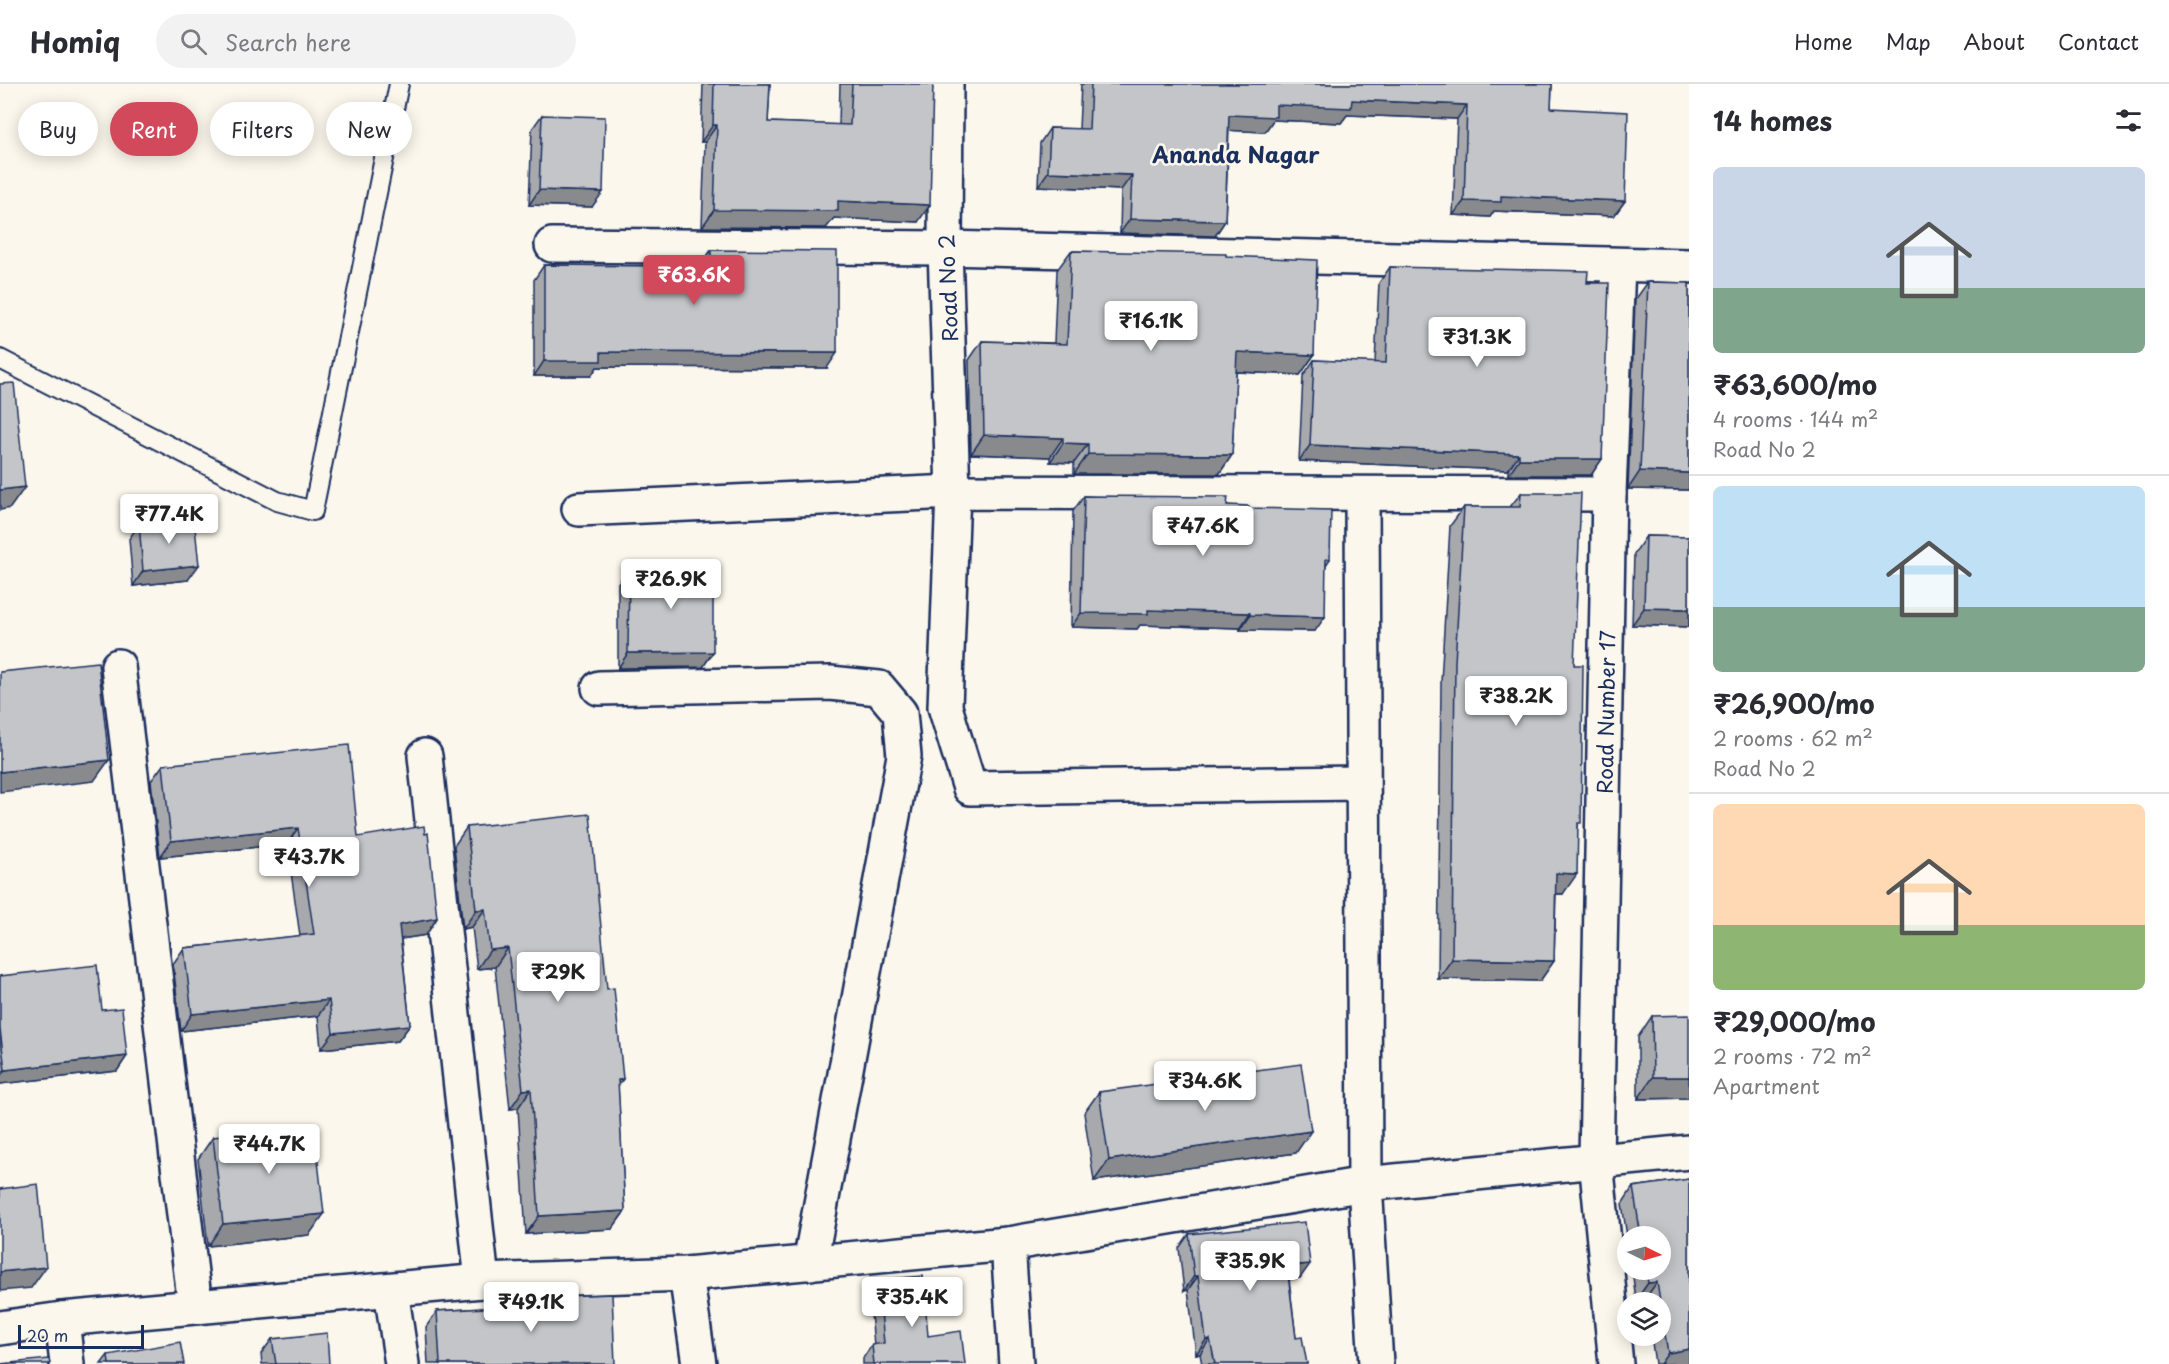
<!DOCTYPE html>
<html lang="en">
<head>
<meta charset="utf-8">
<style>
	:root { --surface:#fff; --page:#f2f2f3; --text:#2b2b33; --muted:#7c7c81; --line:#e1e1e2; --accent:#d1495b }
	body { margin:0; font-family:"Playpen Sans",sans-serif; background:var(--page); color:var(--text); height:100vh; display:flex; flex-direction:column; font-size:22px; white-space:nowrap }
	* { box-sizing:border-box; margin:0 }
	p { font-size:20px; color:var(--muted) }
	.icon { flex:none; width:33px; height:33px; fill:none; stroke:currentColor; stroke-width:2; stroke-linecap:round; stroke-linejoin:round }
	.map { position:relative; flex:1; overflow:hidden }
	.side { display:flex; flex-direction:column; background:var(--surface); width:480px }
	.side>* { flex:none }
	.banner { position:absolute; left:18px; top:18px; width:570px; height:54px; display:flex; gap:12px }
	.needle { width:39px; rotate:95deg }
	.controls { position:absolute; left:1617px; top:1142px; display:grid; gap:12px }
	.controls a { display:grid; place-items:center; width:54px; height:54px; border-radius:50%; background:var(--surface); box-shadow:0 3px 15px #0003; font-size:30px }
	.scale { position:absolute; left:18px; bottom:15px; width:126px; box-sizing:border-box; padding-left:6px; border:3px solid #1b2f5e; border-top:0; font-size:16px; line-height:21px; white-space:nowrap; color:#1b2f5e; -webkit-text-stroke:4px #fbf7ec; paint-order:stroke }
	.price { position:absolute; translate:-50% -51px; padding:0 14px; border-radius:6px; background:#fff; color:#222; font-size:20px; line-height:39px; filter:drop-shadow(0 2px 3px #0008) }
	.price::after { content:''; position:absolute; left:50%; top:36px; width:18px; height:14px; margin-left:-9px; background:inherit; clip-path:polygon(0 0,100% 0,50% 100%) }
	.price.selected { background:var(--accent); color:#fff }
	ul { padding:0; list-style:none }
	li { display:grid; align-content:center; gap:12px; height:318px; padding:0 24px }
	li+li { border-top:2px solid var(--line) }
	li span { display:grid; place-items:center; height:186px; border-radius:9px; color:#555 }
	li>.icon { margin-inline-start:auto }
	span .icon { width:108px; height:108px; fill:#fffc; stroke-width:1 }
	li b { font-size:26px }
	h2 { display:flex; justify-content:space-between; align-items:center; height:72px; padding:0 24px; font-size:26px }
	.chip { padding:0 21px; border-radius:27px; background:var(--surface); box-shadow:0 3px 15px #0003; font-size:21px; line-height:54px }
	.chip.selected { background:var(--accent); color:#fff }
	header { display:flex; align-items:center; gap:36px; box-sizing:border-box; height:84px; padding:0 30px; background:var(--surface); border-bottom:2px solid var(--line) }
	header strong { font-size:28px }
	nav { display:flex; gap:33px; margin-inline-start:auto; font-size:21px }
	.search { width:420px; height:54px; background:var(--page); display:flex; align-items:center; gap:15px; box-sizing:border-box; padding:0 21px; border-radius:33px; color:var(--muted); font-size:22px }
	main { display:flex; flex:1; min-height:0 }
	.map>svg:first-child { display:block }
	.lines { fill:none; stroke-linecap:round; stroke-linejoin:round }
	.lane-casing { stroke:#1b2f5e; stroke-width:22 }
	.street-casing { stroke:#1b2f5e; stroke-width:38 }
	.lane { stroke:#fbf7ec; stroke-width:18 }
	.street { stroke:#fbf7ec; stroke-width:33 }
	.wall { fill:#a8a9ad; stroke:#1b2f5e; stroke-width:1.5 }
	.shaded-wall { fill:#888a8d; stroke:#1b2f5e; stroke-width:1.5 }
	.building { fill:#c3c5c9; stroke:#1b2f5e; stroke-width:1.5 }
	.labels { text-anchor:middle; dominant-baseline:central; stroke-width:5; stroke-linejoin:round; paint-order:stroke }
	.street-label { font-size:21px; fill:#1b2f5e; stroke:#fbf7ec }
	.neighbourhood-label { font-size:22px; font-weight:bold; fill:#1b2f5e; stroke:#fbf7ec }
</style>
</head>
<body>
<header>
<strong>Homiq</strong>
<div class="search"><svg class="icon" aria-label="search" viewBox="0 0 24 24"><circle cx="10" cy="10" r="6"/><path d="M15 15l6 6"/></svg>Search here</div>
<nav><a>Home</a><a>Map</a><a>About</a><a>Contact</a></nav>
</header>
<main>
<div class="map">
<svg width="1689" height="1280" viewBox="0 0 1689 1280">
	<rect width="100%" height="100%" fill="#fbf7ec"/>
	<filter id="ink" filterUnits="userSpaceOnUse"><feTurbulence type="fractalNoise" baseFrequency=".0167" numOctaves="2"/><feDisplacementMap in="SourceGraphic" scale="12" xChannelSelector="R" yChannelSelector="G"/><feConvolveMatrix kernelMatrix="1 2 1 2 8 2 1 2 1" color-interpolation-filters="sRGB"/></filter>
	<g filter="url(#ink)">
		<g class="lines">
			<defs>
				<path id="lane" d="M 0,275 L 277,417 L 313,427 L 399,0"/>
				<g id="street">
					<path d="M 946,0 L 945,164 L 953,408 L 945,623 L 970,704 L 1362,699"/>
					<path d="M 552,161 L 945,164 L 1689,182"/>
					<path d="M 1362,410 L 1365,1100 L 1376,1280"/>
					<path d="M 579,425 L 953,408 L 1609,410"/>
					<path d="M 118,582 L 195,1222"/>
					<path d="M 599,604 L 830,599 L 879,604 L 900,629 L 904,672 L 810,1179"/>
					<path d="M 425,672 L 482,1197"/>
					<path d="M 1008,1160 L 1016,1280"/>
					<path d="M 686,1190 L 699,1280"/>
					<path d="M 391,1206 L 402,1280"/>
					<path d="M 62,1235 L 67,1280"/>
					<path d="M 0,1244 L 62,1235 L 482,1197 L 686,1190 L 1008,1160 L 1365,1100 L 1689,1068"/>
					<path d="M 1616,1280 L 1596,1076 L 1609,410 L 1618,181"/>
				</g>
			</defs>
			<use href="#lane" class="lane-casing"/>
			<use href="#street" class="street-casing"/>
			<use href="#lane" class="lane"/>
			<use href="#street" class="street"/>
		</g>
		<g class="wall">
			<path d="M 703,0 L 770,0 L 768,38 L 839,41 L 840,0 L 933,0 L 918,138 L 834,134 L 826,144 L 702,143 L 705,58 L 701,58 Z"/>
			<path d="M 1081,0 L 1552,0 L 1551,24 L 1625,117 L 1614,132 L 1494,127 L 1490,133 L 1453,131 L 1457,35 L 1347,31 L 1341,39 L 1273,36 L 1265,48 L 1229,46 L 1225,137 L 1215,152 L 1120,149 L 1121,106 L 1038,102 L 1040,59 L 1050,44 L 1079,45 Z"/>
			<path d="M 542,31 L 592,123 L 529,121 L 532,45 Z"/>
			<path d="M 711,166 L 827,284 L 597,283 L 591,292 L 534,292 L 534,196 L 544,181 L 655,182 L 661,173 L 706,174 Z"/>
			<path d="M 1071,167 L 1226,172 L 1314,271 L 1300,291 L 1236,288 L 1232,371 L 1219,390 L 1074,390 L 1074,379 L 1050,378 L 1050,373 L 971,370 L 969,276 L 982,257 L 1054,259 L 1057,186 Z"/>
			<path d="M 1390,183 L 1587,199 L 1602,375 L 1591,391 L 1508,391 L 1508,386 L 1299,377 L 1303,292 L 1314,276 L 1375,279 L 1379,199 Z"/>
			<path d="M 1648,198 L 1689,199 L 1689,406 L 1628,405 L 1635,216 Z"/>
			<path d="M 1521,409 L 1574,581 L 1578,743 L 1563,810 L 1556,810 L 1554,877 L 1540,897 L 1438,895 L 1441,598 L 1450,442 L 1464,423 L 1510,423 Z"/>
			<path d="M 1084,412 L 1227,421 L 1249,424 L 1330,475 L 1326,481 L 1315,547 L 1240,546 L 1240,544 L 1140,541 L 1137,545 L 1071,543 L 1073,427 Z"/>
			<path d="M 139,440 L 188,496 L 133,502 L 129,455 Z"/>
			<path d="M 1646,452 L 1689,453 L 1689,543 L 1632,541 L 1634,470 Z"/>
			<path d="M 629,484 L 713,568 L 703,583 L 618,584 L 618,499 Z"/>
			<path d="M 163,681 L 358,753 L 437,834 L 426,851 L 401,855 L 410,941 L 398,957 L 321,965 L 318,932 L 181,947 L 173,880 L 184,864 L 300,852 L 287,760 L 160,773 L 151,697 Z"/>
			<path d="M 467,743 L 607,905 L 618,1003 L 625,1127 L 612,1145 L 526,1150 L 518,1024 L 510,1025 L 495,883 L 477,885 L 472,843 L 463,845 L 454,762 Z"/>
			<path d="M 0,892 L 102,926 L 127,972 L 117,987 L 0,1000 Z"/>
			<path d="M 1652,932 L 1689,1014 L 1638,1015 L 1638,953 Z"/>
			<path d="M 1099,1008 L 1296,1069 L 1094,1097 L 1084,1029 Z"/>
			<path d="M 213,1053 L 309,1151 L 208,1162 L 198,1075 Z"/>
			<path d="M 1689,1095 L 1689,1280 L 1655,1280 L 1651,1251 L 1660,1251 L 1660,1218 L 1645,1218 L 1645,1215 L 1636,1216 L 1632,1185 L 1660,1185 L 1660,1152 L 1628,1152 L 1628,1159 L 1622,1120 L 1633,1103 Z"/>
			<path d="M 1189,1150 L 1300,1194 L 1289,1195 L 1296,1254 L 1307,1280 L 1202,1280 L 1200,1270 L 1196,1270 L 1188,1206 L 1184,1207 L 1179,1164 Z"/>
			<path d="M 878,1196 L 928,1252 L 965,1280 L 863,1280 L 863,1274 L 872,1261 L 874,1261 L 869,1209 Z"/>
			<path d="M 519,1214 L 615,1280 L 428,1280 L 426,1243 L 437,1227 L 513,1222 Z"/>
			<path d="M 272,1255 L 329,1280 L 262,1280 L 261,1270 Z"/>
			<path d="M 108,1271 L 184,1280 L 101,1280 Z"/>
		</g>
		<g class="shaded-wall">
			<path d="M 1352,16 L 1467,21 L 1457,35 L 1347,31 L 1341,39 L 1273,36 L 1265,48 L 1219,46 L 1229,31 L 1276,21 Z"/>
			<path d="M 713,41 L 717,41 L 705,58 L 701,58 Z"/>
			<path d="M 1048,88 L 1132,91 L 1121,106 L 1038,102 Z"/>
			<path d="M 539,106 L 603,108 L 592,123 L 529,121 Z"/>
			<path d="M 1501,112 L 1625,117 L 1614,132 L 1494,127 L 1490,133 L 1453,131 L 1464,117 Z"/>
			<path d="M 838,117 L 930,121 L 918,138 L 834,134 L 826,144 L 702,143 L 714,126 Z"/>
			<path d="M 1130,135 L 1225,137 L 1215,152 L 1120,149 Z"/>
			<path d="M 601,268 L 837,269 L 827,284 L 597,283 L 591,292 L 534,292 L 544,277 Z"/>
			<path d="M 1237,268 L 1314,271 L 1300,291 L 1223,287 Z"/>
			<path d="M 984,351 L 1063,354 L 1050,373 L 971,370 Z"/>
			<path d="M 1063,359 L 1088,360 L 1074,379 L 1050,378 Z"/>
			<path d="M 1310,361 L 1519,370 L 1508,386 L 1299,377 Z"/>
			<path d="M 1088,370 L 1232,371 L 1219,390 L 1074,390 Z"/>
			<path d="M 1519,375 L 1602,375 L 1591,391 L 1508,391 Z"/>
			<path d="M 1640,387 L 1689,389 L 1689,406 L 1628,405 Z"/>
			<path d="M 25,403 L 10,424 L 0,426 L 0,406 Z"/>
			<path d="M 199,481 L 188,496 L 133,502 L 143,487 Z"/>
			<path d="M 1644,524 L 1689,525 L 1689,543 L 1632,541 Z"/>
			<path d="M 1148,526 L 1250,529 L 1240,544 L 1140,541 L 1137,545 L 1071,543 L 1081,529 Z"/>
			<path d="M 1250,531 L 1325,533 L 1315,547 L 1240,546 Z"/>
			<path d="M 713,568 L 703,583 L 618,584 L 628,569 Z"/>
			<path d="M 109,676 L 94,697 L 0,708 L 0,688 Z"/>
			<path d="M 298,744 L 287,760 L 160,773 L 171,757 Z"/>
			<path d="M 1556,789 L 1577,790 L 1563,810 L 1542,809 Z"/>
			<path d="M 485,825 L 472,843 L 463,845 L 476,826 Z"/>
			<path d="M 437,834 L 426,851 L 388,857 L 399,841 Z"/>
			<path d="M 508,864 L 495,883 L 477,885 L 490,866 Z"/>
			<path d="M 1452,875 L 1554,877 L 1540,897 L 1438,895 Z"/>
			<path d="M 329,916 L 318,932 L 181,947 L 192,930 Z"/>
			<path d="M 410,941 L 398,957 L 321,965 L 333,949 Z"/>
			<path d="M 127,972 L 117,987 L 0,1000 L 0,992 L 5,986 Z"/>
			<path d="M 1653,993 L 1689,993 L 1689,1014 L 1638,1015 Z"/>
			<path d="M 623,995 L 610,1014 L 618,996 Z"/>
			<path d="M 531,1005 L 518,1024 L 510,1025 L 523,1006 Z"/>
			<path d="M 1311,1047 L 1296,1069 L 1094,1097 L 1109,1076 Z"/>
			<path d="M 625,1127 L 612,1145 L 526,1150 L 539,1132 Z"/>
			<path d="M 324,1130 L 309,1151 L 208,1162 L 223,1140 Z"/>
			<path d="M 1310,1180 L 1300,1194 L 1277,1196 L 1287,1182 Z"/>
			<path d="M 46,1183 L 31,1204 L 0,1207 L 0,1188 Z"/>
			<path d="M 1194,1192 L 1198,1192 L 1188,1206 L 1184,1207 Z"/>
			<path d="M 1657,1198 L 1645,1215 L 1636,1216 L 1648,1199 Z"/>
			<path d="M 1210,1255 L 1200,1270 L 1196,1270 L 1206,1256 Z"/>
			<path d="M 1689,1265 L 1689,1280 L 1660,1280 L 1668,1269 Z"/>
		</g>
		<g class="building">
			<path d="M 714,0 L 770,0 L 768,38 L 850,41 L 852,0 L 933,0 L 930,121 L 838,117 L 838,127 L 714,126 L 717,41 L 713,41 Z"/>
			<path d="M 1091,0 L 1552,0 L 1551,24 L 1628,28 L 1625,117 L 1501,112 L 1501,118 L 1464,117 L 1467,21 L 1352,16 L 1351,24 L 1276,21 L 1276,33 L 1229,31 L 1225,137 L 1130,135 L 1132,91 L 1048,88 L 1050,44 L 1089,45 Z"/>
			<path d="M 542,31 L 605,33 L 603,108 L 539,106 Z"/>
			<path d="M 711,166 L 837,167 L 837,269 L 601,268 L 601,277 L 544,277 L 544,181 L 661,182 L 661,173 L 711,174 Z"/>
			<path d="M 1071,167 L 1226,170 L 1226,172 L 1317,176 L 1314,271 L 1237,268 L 1232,371 L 1088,370 L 1088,360 L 1063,359 L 1063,354 L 984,351 L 982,257 L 1067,260 Z"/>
			<path d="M 1390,183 L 1588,187 L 1587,199 L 1609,199 L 1602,375 L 1519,375 L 1519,370 L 1310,361 L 1314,276 L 1386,279 Z"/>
			<path d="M 1648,198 L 1689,199 L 1689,389 L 1640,387 Z"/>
			<path d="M 14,299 L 25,403 L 0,406 L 0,300 Z"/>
			<path d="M 1521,409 L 1581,409 L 1574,581 L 1583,581 L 1581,739 L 1578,739 L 1577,790 L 1556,789 L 1554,877 L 1452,875 L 1455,578 L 1464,423 L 1520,423 Z"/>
			<path d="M 1084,412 L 1228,413 L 1227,421 L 1249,422 L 1249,424 L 1331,426 L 1330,475 L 1326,475 L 1325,533 L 1250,531 L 1250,529 L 1148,526 L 1148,530 L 1081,529 Z"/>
			<path d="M 194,434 L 199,481 L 143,487 L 139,440 Z"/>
			<path d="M 1646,452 L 1689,453 L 1689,525 L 1644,524 Z"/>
			<path d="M 629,484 L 713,484 L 713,568 L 628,569 Z"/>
			<path d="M 98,578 L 109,676 L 0,688 L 0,588 Z"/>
			<path d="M 349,661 L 358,753 L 424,742 L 425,750 L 428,749 L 437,834 L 399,841 L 410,941 L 333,949 L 329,916 L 192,930 L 184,864 L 314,850 L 298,744 L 171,757 L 163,681 Z"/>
			<path d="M 590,730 L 607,905 L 614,904 L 623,995 L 618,996 L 625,1127 L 539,1132 L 531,1005 L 523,1006 L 508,864 L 490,866 L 485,825 L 476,826 L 467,743 Z"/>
			<path d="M 97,881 L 102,926 L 122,924 L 127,972 L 5,986 L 0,945 L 0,892 Z"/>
			<path d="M 1689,931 L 1689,993 L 1653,993 L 1652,932 Z"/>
			<path d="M 1301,980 L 1311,1047 L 1109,1076 L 1099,1008 Z"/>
			<path d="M 314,1042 L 324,1130 L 223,1140 L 213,1053 Z"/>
			<path d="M 1689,1095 L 1689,1265 L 1668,1269 L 1660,1218 L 1657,1198 L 1648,1199 L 1646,1185 L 1660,1185 L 1660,1152 L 1641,1152 L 1633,1103 Z"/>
			<path d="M 38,1100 L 46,1183 L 0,1188 L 0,1105 Z"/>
			<path d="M 1305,1138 L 1310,1180 L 1287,1182 L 1296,1254 L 1302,1253 L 1307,1280 L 1215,1280 L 1210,1255 L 1206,1256 L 1198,1192 L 1194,1192 L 1189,1150 Z"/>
			<path d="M 923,1192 L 928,1252 L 961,1247 L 965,1280 L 874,1280 L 872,1261 L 884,1259 L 878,1196 Z"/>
			<path d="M 612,1210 L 615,1280 L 440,1280 L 437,1227 L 519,1222 L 519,1214 Z"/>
			<path d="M 327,1249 L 329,1280 L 276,1280 L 272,1255 Z"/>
			<path d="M 180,1258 L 184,1280 L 109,1280 L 108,1271 Z"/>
			<path d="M 49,1275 L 50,1280 L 0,1280 Z"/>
		</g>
	</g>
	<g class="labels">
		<g class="street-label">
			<text transform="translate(947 204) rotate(-92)">Road No 2</text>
			<text transform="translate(1605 628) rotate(-89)">Road Number 17</text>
		</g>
		<g class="neighbourhood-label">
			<text x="1236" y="69">Ananda Nagar</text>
		</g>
	</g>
</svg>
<div class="controls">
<a><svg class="needle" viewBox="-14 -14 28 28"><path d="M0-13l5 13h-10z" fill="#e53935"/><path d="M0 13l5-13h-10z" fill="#7c7c81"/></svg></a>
<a><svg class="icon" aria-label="layers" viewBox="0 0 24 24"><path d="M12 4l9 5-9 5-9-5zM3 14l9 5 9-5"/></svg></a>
</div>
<div class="scale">20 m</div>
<b class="price selected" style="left:694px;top:222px">₹63.6K</b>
<b class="price" style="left:1151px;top:268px">₹16.1K</b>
<b class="price" style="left:1477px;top:284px">₹31.3K</b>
<b class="price" style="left:169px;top:461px">₹77.4K</b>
<b class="price" style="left:1203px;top:473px">₹47.6K</b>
<b class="price" style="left:671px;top:526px">₹26.9K</b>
<b class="price" style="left:1516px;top:643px">₹38.2K</b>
<b class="price" style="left:309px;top:804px">₹43.7K</b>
<b class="price" style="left:558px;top:919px">₹29K</b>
<b class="price" style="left:1205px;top:1028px">₹34.6K</b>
<b class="price" style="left:269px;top:1091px">₹44.7K</b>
<b class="price" style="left:1250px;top:1208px">₹35.9K</b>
<b class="price" style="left:912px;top:1244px">₹35.4K</b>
<b class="price" style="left:531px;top:1249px">₹49.1K</b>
<div class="banner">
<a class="chip">Buy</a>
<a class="chip selected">Rent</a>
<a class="chip">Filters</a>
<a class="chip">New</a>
</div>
</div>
<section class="side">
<h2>14 homes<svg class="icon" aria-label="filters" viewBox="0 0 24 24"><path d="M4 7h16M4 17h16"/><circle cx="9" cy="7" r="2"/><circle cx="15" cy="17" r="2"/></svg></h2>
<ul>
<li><span style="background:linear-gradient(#c9d6e8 65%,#7fa58c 0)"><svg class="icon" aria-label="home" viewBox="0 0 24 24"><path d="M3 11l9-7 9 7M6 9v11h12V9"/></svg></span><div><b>₹63,600/mo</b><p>4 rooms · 144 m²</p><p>Road No 2</p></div></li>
<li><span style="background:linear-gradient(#bfe0f5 65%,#7fa58c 0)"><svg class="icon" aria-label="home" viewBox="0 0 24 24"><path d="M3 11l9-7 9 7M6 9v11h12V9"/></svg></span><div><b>₹26,900/mo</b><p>2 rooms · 62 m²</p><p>Road No 2</p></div></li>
<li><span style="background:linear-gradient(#ffd9b3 65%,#8fb573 0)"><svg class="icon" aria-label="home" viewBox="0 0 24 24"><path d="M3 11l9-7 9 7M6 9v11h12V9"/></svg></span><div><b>₹29,000/mo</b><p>2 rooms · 72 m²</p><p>Apartment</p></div></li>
</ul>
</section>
</main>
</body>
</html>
